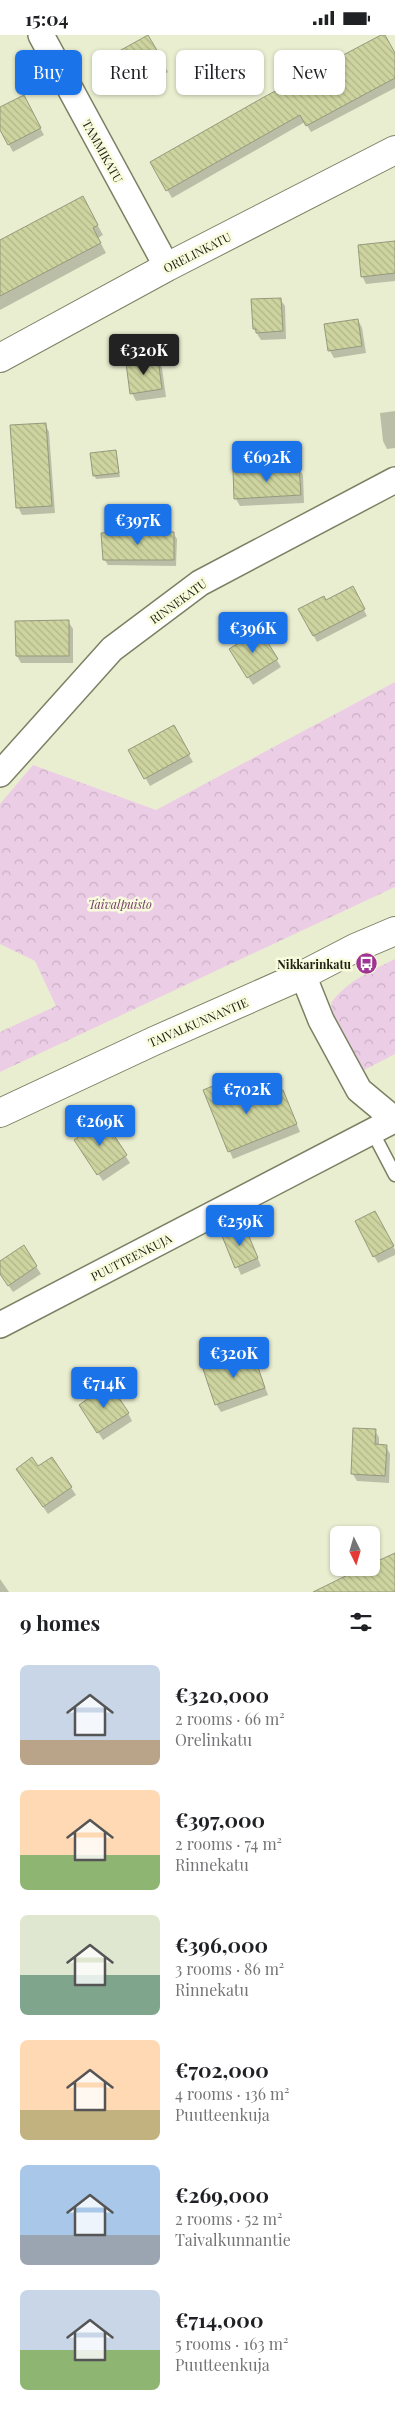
<!DOCTYPE html>
<html lang="en">
<head>
<meta charset="utf-8">
<style>
	:root { --surface:#fff; --page:#f6f6f6; --text:#202124; --muted:#757577; --accent:#1a73e8 }
	body { margin:0; font-family:"Playfair Display",serif; background:var(--page); color:var(--text); height:100vh; display:flex; flex-direction:column; font-size:19px; white-space:nowrap }
	* { box-sizing:border-box; margin:0 }
	p { font-size:16px; color:var(--muted) }
	.icon { flex:none; width:28px; height:28px; fill:none; stroke:currentColor; stroke-width:2; stroke-linecap:round; stroke-linejoin:round }
	.map { position:relative; height:1557px; overflow:hidden }
	.panel { display:flex; flex-direction:column; background:var(--surface); flex:1 }
	.panel>* { flex:none }
	.hud { position:absolute; left:15px; top:15px; width:365px; height:45px; display:flex; gap:10px }
	.needle { width:32px; rotate:175deg }
	.tools { position:absolute; left:330px; top:1491px; display:grid; gap:10px }
	.tools a { display:grid; place-items:center; width:50px; height:50px; border-radius:8px; background:var(--surface); box-shadow:0 1px 4px #0004; font-size:25px }
	.price { position:absolute; translate:-50% -42px; padding:0 11px; border-radius:5px; background:var(--accent); color:#fff; font-size:16px; line-height:32px; filter:drop-shadow(0 1px 2px #0008) }
	.price::after { content:''; position:absolute; left:50%; top:30px; width:15px; height:11px; margin-left:-8px; background:inherit; clip-path:polygon(0 0,100% 0,50% 100%) }
	.price.active { background:#222; color:#fff }
	ul { padding:0; list-style:none }
	li { display:flex; align-items:center; gap:15px; height:125px; padding:0 20px }
	li span { display:grid; place-items:center; flex:none; width:140px; height:100px; border-radius:8px; color:#555 }
	li>.icon { margin-inline-start:auto }
	span .icon { width:60px; height:60px; fill:#fffc; stroke-width:1 }
	li b { font-size:21px }
	h2 { display:flex; justify-content:space-between; align-items:center; height:60px; padding:0 20px; font-size:21px }
	.tag { padding:0 18px; border-radius:8px; background:var(--surface); box-shadow:0 1px 4px #0004; font-size:18px; line-height:45px }
	.tag.active { background:var(--accent); color:#fff }
	.status { display:flex; justify-content:space-between; align-items:center; height:35px; padding:0 25px; background:var(--surface); direction:ltr }
	.status svg { height:14px; fill:currentColor }
	.map>svg:first-child { display:block }
	.forest { fill:url(#forest-crowns) }
	.shadow { fill:#0003 }
	.building { fill:url(#building-back-hatch); stroke:#969a7d }
	.lines { fill:none; stroke-linecap:round; stroke-linejoin:round }
	.service-casing { stroke:#7c8064; stroke-width:15 }
	.minor-casing { stroke:#7c8064; stroke-width:28 }
	.tertiary-casing { stroke:#7c8064; stroke-width:30 }
	.secondary-casing { stroke:#7c8064; stroke-width:30 }
	.service { stroke:#fff; stroke-width:12 }
	.minor { stroke:#fff; stroke-width:25 }
	.tertiary { stroke:#fff; stroke-width:28 }
	.secondary { stroke:#fff; stroke-width:28 }
	.labels { text-anchor:middle; dominant-baseline:central; stroke-width:5; stroke-linejoin:round; paint-order:stroke }
	.street-label { font-size:12px; fill:#212217; stroke:#f8fcdd }
	.park-label { font-size:12px; font-style:italic; fill:#733c6b; stroke:#f8fcdd }
	.poi-label { font-size:12px; font-weight:bold; fill:#212217; stroke:#f8fcdd; text-anchor:end }
</style>
</head>
<body>
<div class="status"><b>15:04</b><svg viewBox="0 0 49 12"><path d="M0 12V9h3v3zM5 12V6h3v6zM10 12V3h3v9zM15 12V0h3v12zM26 1h20v11H26zM47 4h2v5h-2z"/></svg></div>
<div class="map">
<svg width="395" height="1557" viewBox="0 0 395 1557">
	<defs>
		<pattern id="forest-crowns" width="20" height="18" patternUnits="userSpaceOnUse" patternTransform="scale(1.25)"><rect width="20" height="18" fill="#eccde6"/><path d="M2 6a3 3 0 1 1 6 0M12 15a3 3 0 1 1 6 0" fill="none" stroke="#cab0c5"/></pattern>
		<pattern id="building-back-hatch" width="6" height="6" patternUnits="userSpaceOnUse" patternTransform="scale(1.25)"><rect width="6" height="6" fill="#cdd49f"/><path d="M-1 5l2 2M0 0l6 6M5-1l2 2" fill="none" stroke="#b0b688"/></pattern>
	</defs>
	<rect width="100%" height="100%" fill="#eaeed0"/>
	<g class="forest">
		<path d="M 395,647 L 395,852 L 0,1037 L 0,997 L 56,971 L 35,926 L 0,909 L 0,769 L 33,730 L 156,775 Z"/>
		<path d="M 395,924 L 395,1019 L 364,1035 L 333,978 L 331,968 C 347,946 371,936 395,924 Z"/>
	</g>
	<g class="shadow">
		<path d="M 383,0 L 395,20 L 395,53 L 311,97 L 305,87 L 172,163 L 151,127 Z"/>
		<path d="M 147,1 L 168,37 L 135,57 L 114,20 Z"/>
		<path d="M 27,69 L 44,100 L 13,117 L 0,93 L 0,73 Z"/>
		<path d="M 88,173 L 103,200 L 98,203 L 106,218 L 0,275 L 0,206 Z"/>
		<path d="M 395,207 L 395,246 L 366,249 L 362,241 Z"/>
		<path d="M 280,264 L 285,271 L 286,304 L 261,305 L 254,294 Z"/>
		<path d="M 358,285 L 362,293 L 366,318 L 334,323 L 330,316 Z"/>
		<path d="M 158,325 L 162,333 L 166,362 L 136,366 L 132,358 Z"/>
		<path d="M 395,376 L 395,413 L 387,414 L 383,406 L 380,378 Z"/>
		<path d="M 45,389 L 49,397 L 55,478 L 22,480 L 18,472 Z"/>
		<path d="M 116,416 L 120,442 L 96,444 L 94,440 Z"/>
		<path d="M 298,432 L 303,440 L 304,468 L 240,471 L 236,464 Z"/>
		<path d="M 173,498 L 177,504 L 176,531 L 108,530 L 104,524 Z"/>
		<path d="M 352,552 L 367,581 L 317,607 L 300,575 L 326,567 Z"/>
		<path d="M 68,586 L 73,594 L 73,628 L 21,628 L 17,621 Z"/>
		<path d="M 259,596 L 281,632 L 253,650 L 235,622 Z"/>
		<path d="M 173,692 L 193,727 L 150,751 L 130,715 Z"/>
		<path d="M 235,1044 L 247,1071 L 283,1056 L 300,1097 L 233,1124 L 204,1056 Z"/>
		<path d="M 103,1086 L 130,1128 L 103,1146 L 80,1112 Z"/>
		<path d="M 374,1177 L 395,1215 L 395,1220 L 378,1228 L 374,1221 Z"/>
		<path d="M 245,1193 L 261,1231 L 241,1240 L 224,1202 Z"/>
		<path d="M 23,1212 L 41,1239 L 13,1257 L 0,1238 L 0,1228 Z"/>
		<path d="M 252,1318 L 268,1360 L 221,1377 L 216,1369 Z"/>
		<path d="M 85,1377 L 128,1378 L 132,1386 L 103,1405 Z"/>
		<path d="M 375,1395 L 379,1403 L 379,1411 L 386,1411 L 390,1419 L 389,1448 L 357,1446 L 352,1438 Z"/>
		<path d="M 51,1423 L 76,1460 L 48,1479 L 22,1442 Z"/>
		<path d="M 0,1544 L 9,1557 L 0,1557 Z"/>
	</g>
	<g class="building">
		<path d="M 148,0 L 165,29 L 130,50 L 112,20 Z"/>
		<path d="M 381,0 L 385,0 L 395,18 L 395,43 L 306,91 L 300,80 L 166,156 L 150,127 L 264,62 Z"/>
		<path d="M 24,60 L 41,93 L 8,110 L 0,95 L 0,72 Z"/>
		<path d="M 83,161 L 98,190 L 93,193 L 101,208 L 0,261 L 0,205 Z"/>
		<path d="M 395,206 L 395,238 L 361,242 L 358,210 Z"/>
		<path d="M 281,263 L 283,296 L 256,298 L 256,294 L 253,294 L 251,264 Z"/>
		<path d="M 358,284 L 362,311 L 328,316 L 324,289 Z"/>
		<path d="M 158,324 L 162,354 L 130,359 L 126,328 Z"/>
		<path d="M 46,388 L 52,471 L 16,473 L 10,390 Z"/>
		<path d="M 116,415 L 119,438 L 93,441 L 90,418 Z"/>
		<path d="M 299,431 L 301,460 L 234,464 L 233,435 Z"/>
		<path d="M 122,496 L 174,497 L 174,525 L 103,525 L 101,498 Z"/>
		<path d="M 353,551 L 365,574 L 313,601 L 298,574 L 324,561 L 326,565 Z"/>
		<path d="M 69,585 L 69,621 L 16,621 L 15,586 Z"/>
		<path d="M 260,595 L 278,624 L 247,643 L 229,614 Z"/>
		<path d="M 174,690 L 190,719 L 144,744 L 128,715 Z"/>
		<path d="M 235,1042 L 246,1070 L 283,1055 L 297,1089 L 228,1117 L 203,1055 Z"/>
		<path d="M 104,1085 L 127,1120 L 97,1140 L 74,1105 Z"/>
		<path d="M 375,1176 L 394,1211 L 373,1222 L 355,1186 Z"/>
		<path d="M 245,1192 L 258,1223 L 235,1233 L 222,1201 Z"/>
		<path d="M 24,1210 L 37,1231 L 8,1251 L 0,1239 L 0,1226 Z"/>
		<path d="M 253,1317 L 265,1353 L 215,1370 L 203,1334 Z"/>
		<path d="M 111,1351 L 129,1378 L 97,1398 L 79,1370 L 100,1355 L 102,1358 Z"/>
		<path d="M 353,1393 L 376,1394 L 375,1409 L 387,1410 L 385,1441 L 351,1439 Z"/>
		<path d="M 32,1422 L 38,1431 L 52,1422 L 72,1452 L 43,1472 L 16,1434 Z"/>
		<path d="M 395,1518 L 395,1557 L 313,1557 L 364,1532 L 371,1532 L 371,1529 Z"/>
	</g>
	<g class="lines">
		<defs>
			<path id="service" d="M 372,1096 L 395,1140"/>
			<g id="minor">
				<path d="M 41,0 L 167,232"/>
				<path d="M 0,739 L 112,614 L 200,548 L 395,445"/>
				<path d="M 303,940 L 321,985 L 359,1055 L 395,1085"/>
				<path d="M 0,1290 L 394,1085"/>
			</g>
			<path id="tertiary" d="M 0,323 L 167,232 L 395,115"/>
			<path id="secondary" d="M 0,1078 L 154,1006 L 303,940 L 355,913 L 395,896"/>
		</defs>
		<use href="#service" class="service-casing"/>
		<use href="#minor" class="minor-casing"/>
		<use href="#tertiary" class="tertiary-casing"/>
		<use href="#secondary" class="secondary-casing"/>
		<use href="#service" class="service"/>
		<use href="#minor" class="minor"/>
		<use href="#tertiary" class="tertiary"/>
		<use href="#secondary" class="secondary"/>
	</g>
	<defs>
		<symbol id="bus-disc" viewBox="-11 -11 22 22"><circle r="9.5" fill="#a03494" stroke="#f8fcdd"/><path d="M-5-6H5V4H4V6H2V4H-2V6H-4V4H-5ZM-3.5-4V0h7V-4ZM-3.5 1.2v1.5H-2V1.2ZM2 1.2v1.5H3.5V1.2Z" fill="#fff"/></symbol>
	</defs>
	<g fill-rule="evenodd">
		<use href="#bus-disc" x="354" y="916" width="25" height="25"/>
	</g>
	<g class="labels">
		<g class="street-label">
			<text transform="translate(103 116) rotate(61)">TAMMIKATU</text>
			<text transform="translate(197 217) rotate(-27)">ORELINKATU</text>
			<text transform="translate(178 566) rotate(-36)">RINNEKATU</text>
			<text transform="translate(198 987) rotate(-23)">TAIVALKUNNANTIE</text>
			<text transform="translate(131 1222) rotate(-27)">PUUTTEENKUJA</text>
		</g>
		<g class="park-label">
			<text x="120" y="869">Taivalpuisto</text>
		</g>
		<g class="poi-label">
			<text x="351" y="929">Nikkarinkatu</text>
		</g>
	</g>
</svg>
<div class="tools">
<a><svg class="needle" viewBox="-14 -14 28 28"><path d="M0-13l5 13h-10z" fill="#e53935"/><path d="M0 13l5-13h-10z" fill="#757577"/></svg></a>
</div>
<b class="price active" style="left:144px;top:341px">€320K</b>
<b class="price" style="left:267px;top:448px">€692K</b>
<b class="price" style="left:138px;top:511px">€397K</b>
<b class="price" style="left:253px;top:619px">€396K</b>
<b class="price" style="left:247px;top:1080px">€702K</b>
<b class="price" style="left:100px;top:1112px">€269K</b>
<b class="price" style="left:240px;top:1212px">€259K</b>
<b class="price" style="left:234px;top:1344px">€320K</b>
<b class="price" style="left:104px;top:1374px">€714K</b>
<div class="hud">
<a class="tag active">Buy</a>
<a class="tag">Rent</a>
<a class="tag">Filters</a>
<a class="tag">New</a>
</div>
</div>
<section class="panel">
<h2>9 homes<svg class="icon" aria-label="filters" viewBox="0 0 24 24"><path d="M4 7h16M4 17h16"/><circle cx="9" cy="7" r="2"/><circle cx="15" cy="17" r="2"/></svg></h2>
<ul>
<li><span style="background:linear-gradient(#c9d6e8 75%,#b9a48a 0)"><svg class="icon" aria-label="home" viewBox="0 0 24 24"><path d="M3 11l9-7 9 7M6 9v11h12V9"/></svg></span><div><b>€320,000</b><p>2 rooms · 66 m²</p><p>Orelinkatu</p></div></li>
<li><span style="background:linear-gradient(#ffd9b3 65%,#8fb573 0)"><svg class="icon" aria-label="home" viewBox="0 0 24 24"><path d="M3 11l9-7 9 7M6 9v11h12V9"/></svg></span><div><b>€397,000</b><p>2 rooms · 74 m²</p><p>Rinnekatu</p></div></li>
<li><span style="background:linear-gradient(#dfe7d0 60%,#7fa58c 0)"><svg class="icon" aria-label="home" viewBox="0 0 24 24"><path d="M3 11l9-7 9 7M6 9v11h12V9"/></svg></span><div><b>€396,000</b><p>3 rooms · 86 m²</p><p>Rinnekatu</p></div></li>
<li><span style="background:linear-gradient(#ffd9b3 70%,#c2b280 0)"><svg class="icon" aria-label="home" viewBox="0 0 24 24"><path d="M3 11l9-7 9 7M6 9v11h12V9"/></svg></span><div><b>€702,000</b><p>4 rooms · 136 m²</p><p>Puutteenkuja</p></div></li>
<li><span style="background:linear-gradient(#a9c7e8 70%,#9aa5b1 0)"><svg class="icon" aria-label="home" viewBox="0 0 24 24"><path d="M3 11l9-7 9 7M6 9v11h12V9"/></svg></span><div><b>€269,000</b><p>2 rooms · 52 m²</p><p>Taivalkunnantie</p></div></li>
<li><span style="background:linear-gradient(#c9d6e8 60%,#8fb573 0)"><svg class="icon" aria-label="home" viewBox="0 0 24 24"><path d="M3 11l9-7 9 7M6 9v11h12V9"/></svg></span><div><b>€714,000</b><p>5 rooms · 163 m²</p><p>Puutteenkuja</p></div></li>
</ul>
</section>
</body>
</html>
